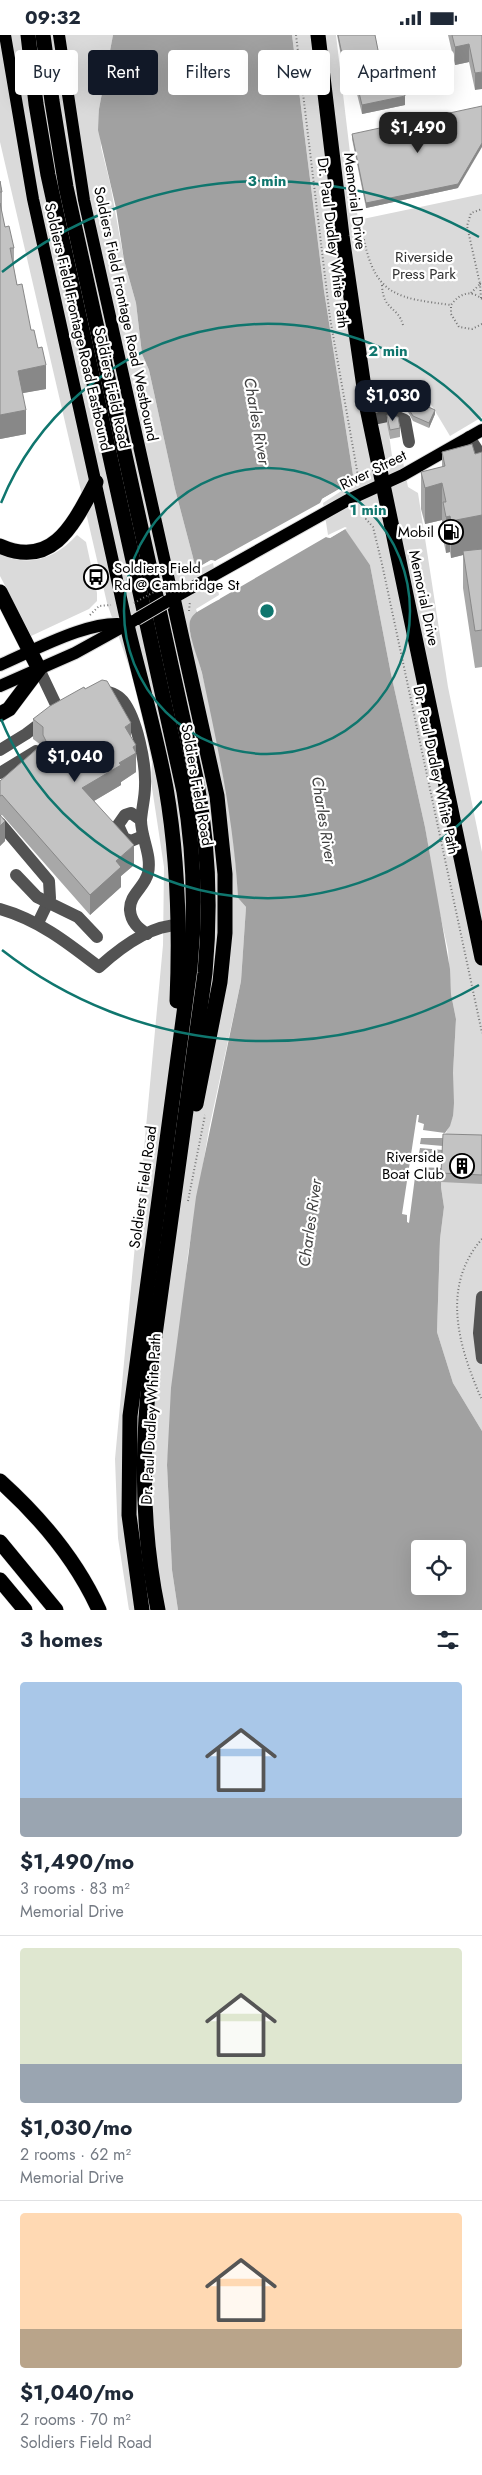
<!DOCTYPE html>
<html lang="en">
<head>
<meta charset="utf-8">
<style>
	:root { --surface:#fff; --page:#f2f2f3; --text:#1f2937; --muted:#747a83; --line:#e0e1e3; --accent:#111827 }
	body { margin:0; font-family:Jost,sans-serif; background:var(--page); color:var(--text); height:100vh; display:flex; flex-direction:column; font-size:19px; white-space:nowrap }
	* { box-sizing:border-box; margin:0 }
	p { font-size:16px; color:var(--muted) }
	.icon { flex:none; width:28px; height:28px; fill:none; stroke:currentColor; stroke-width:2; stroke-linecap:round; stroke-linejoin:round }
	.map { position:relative; height:1575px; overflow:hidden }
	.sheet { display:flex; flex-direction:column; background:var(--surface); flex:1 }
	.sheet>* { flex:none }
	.banner { position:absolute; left:15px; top:15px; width:452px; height:45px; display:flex; gap:10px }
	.controls { position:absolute; left:411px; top:1505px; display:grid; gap:10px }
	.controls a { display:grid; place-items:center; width:55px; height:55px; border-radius:5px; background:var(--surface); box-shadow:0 5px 20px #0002; font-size:25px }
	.price { position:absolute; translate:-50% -42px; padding:0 11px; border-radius:10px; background:var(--accent); color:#fff; font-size:16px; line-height:32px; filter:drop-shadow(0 1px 2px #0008) }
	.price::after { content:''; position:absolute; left:50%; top:30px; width:15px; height:11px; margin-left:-8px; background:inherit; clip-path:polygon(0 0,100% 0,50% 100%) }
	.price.on { background:#222; color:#fff }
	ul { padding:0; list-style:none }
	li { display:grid; align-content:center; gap:10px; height:265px; padding:0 20px }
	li+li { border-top:1px solid var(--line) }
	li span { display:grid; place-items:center; height:155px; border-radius:5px; color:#555 }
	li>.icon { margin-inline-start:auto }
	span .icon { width:90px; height:90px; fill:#fffc; stroke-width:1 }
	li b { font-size:21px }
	h2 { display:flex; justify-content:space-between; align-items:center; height:60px; padding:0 20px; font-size:21px }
	.chip { padding:0 18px; border-radius:5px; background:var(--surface); box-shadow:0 5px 20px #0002; font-size:18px; line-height:45px }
	.chip.on { background:var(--accent); color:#fff }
	.status { display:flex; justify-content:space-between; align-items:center; height:35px; padding:0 25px; background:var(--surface); direction:ltr }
	.status svg { height:14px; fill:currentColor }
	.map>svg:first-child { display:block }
	.green { fill:#dadada }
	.water { fill:#a1a1a1; fill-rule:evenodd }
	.pier { fill:#fff }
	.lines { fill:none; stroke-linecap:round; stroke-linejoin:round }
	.major-casing { stroke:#dbdbdb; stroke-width:14 }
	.highway-casing { stroke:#dbdbdb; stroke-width:16 }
	.path { stroke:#757575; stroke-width:2; stroke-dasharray:1 2.5; stroke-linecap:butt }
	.minor { stroke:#535353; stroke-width:12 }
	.major { stroke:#000; stroke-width:12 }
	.highway { stroke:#000; stroke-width:15 }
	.major-bridge-casing { stroke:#dbdbdb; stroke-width:14; stroke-linecap:butt }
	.path-bridge { stroke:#757575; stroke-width:2; stroke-dasharray:1 2.5; stroke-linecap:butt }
	.major-bridge { stroke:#000; stroke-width:12 }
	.wall { fill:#a8a8a8 }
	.shaded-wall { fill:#888 }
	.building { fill:#c3c3c3; stroke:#888 }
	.ring { fill:none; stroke:#0f766e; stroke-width:2.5 }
	.labels { text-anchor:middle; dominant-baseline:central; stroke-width:4.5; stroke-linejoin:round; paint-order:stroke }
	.street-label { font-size:15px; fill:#000; stroke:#fff }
	.park-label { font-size:15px; fill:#313131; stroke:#fff }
	.poi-label { font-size:15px; fill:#000; stroke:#fff; text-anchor:end }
	.water-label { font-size:16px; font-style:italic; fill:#424242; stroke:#fff }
	.centre { fill:#0f766e; stroke:#fff; stroke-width:2.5 }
	.ring-label { font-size:15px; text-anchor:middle; font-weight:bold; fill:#0f766e; stroke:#fff; stroke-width:4.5; stroke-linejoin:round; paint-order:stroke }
</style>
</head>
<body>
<div class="status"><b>09:32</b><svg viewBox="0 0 49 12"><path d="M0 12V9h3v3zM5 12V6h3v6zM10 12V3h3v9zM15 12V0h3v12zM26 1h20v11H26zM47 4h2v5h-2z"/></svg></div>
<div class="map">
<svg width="482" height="1575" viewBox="0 0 482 1575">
	<rect width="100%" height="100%" fill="#fff"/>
	<g class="green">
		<path d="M 0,0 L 113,0 L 99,74 L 101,112 L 110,148 L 124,225 L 136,268 L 142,319 L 149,335 L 175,454 L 195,530 L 199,532 L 211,525 L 215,526 L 221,561 L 190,597 C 216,680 234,775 238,863 L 246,872 L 241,946 L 209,1094 L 188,1219 L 167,1430 L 172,1535 L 178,1575 L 129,1575 L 118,1503 L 115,1424 L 163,910 L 164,832 L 151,746 L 152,727 L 133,643 L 107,568 L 0,107 Z"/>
		<path d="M 292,0 L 336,0 L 358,185 L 482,159 L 482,382 L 450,401 L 420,351 L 385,371 L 392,421 L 403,427 L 408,452 L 418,458 L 448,652 L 482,817 L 482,1396 L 453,1348 L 437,1297 L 440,1204 L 444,1172 L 441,1152 L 444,1103 L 453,1081 L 453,1038 L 456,984 L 451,959 L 448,915 L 437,866 L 425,792 L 391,639 L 370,530 L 345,495 L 330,503 L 326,502 L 320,468 L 353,440 L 324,256 Z"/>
		<path d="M 77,500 L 86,507 L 97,558 L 97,566 L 89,574 L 31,601 L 0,541 L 0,519 C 29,533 56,523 77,500 Z"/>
	</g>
	<path class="water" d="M 113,0 L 292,0 L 324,256 L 353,440 L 346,450 L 322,464 L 326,502 L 330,503 L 345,494 L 370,530 L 391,639 L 425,792 L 450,934 L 451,959 L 456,984 L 453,1038 L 454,1068 L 453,1081 L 450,1091 L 445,1098 L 443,1111 L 441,1152 L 444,1172 L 440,1204 L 437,1297 L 453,1348 L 482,1396 L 482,1575 L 178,1575 L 172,1535 L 167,1430 L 171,1353 L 196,1162 L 241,946 L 246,872 L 238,863 C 234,786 218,713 202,638 C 199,625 187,598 190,586 C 194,575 210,569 220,564 L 215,526 L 211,525 L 199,532 L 195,530 L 175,454 L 149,335 L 142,319 L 136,268 L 124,225 L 116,173 L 98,95 L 99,74 ZM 420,1514 L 458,1514 L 458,1551 L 420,1551 Z"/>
	<g class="pier">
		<path d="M 346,450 L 346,453 L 323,468 L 328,500 L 345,492 L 347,493 L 330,503 L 326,502 L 197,577 L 196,574 L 219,560 L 213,528 L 199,534 L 193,529 L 199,532 L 211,525 L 215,526 L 320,468 L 322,464 Z"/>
		<path d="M 417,1080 L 419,1080 L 418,1087 L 424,1089 L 423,1095 L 445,1098 L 444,1103 L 421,1103 L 420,1109 L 443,1111 L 443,1115 L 420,1113 L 419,1118 L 443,1120 L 442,1124 L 419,1121 L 418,1127 L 442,1128 L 442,1133 L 417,1132 L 416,1137 L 442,1138 L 442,1143 L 415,1142 L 409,1188 L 407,1187 L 407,1180 L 402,1179 Z"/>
	</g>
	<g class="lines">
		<defs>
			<g id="major">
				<path d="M 5,0 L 33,164 L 127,590"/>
				<path d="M 59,0 L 84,165 L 173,563"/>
				<path d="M 166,567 L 348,465 L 403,440 L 482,395"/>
				<path d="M 0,630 C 33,616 92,583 127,590"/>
				<path d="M 0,651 L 75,618 L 133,586"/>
			</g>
			<g id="highway">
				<path d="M 28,0 L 36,69 L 48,140 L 184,757 C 194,816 196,873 190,933 L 130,1381 L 129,1480 L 142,1575"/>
				<path d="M 43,0 L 52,66 L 66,152 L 196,743 C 209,809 211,872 205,938 L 151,1329 C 141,1411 141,1493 158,1575"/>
				<path d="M 318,0 L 342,201 L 367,373 L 482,923"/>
				<path d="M 0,511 C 54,535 75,486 96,447"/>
				<path d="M 0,557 L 39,634 L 9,674 L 0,679"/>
				<path d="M 173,563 L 217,761 L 225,839 L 225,898 L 220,947 L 196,1069"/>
				<path d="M 127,590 C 140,644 156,698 166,753 C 178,823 180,895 177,966"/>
				<path d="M 0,1446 C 41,1483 76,1524 99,1575"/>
				<path d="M 0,1507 L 56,1575"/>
				<path d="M 0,1545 L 25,1575"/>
			</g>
		</defs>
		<use href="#major" class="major-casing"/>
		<use href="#highway" class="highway-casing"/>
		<g class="path">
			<path d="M 296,0 L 330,283 L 358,441 L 357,448"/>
			<path d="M 357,202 L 364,205 C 376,262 399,263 451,270"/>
			<path d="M 382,250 C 383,276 398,271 403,290"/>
			<path d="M 471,258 L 480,249 L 467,191 L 471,178 L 482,174"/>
			<path d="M 481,263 L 480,249 L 482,250"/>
			<path d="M 482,264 C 470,254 459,259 451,270 L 451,279 L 459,292 L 472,294 L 482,289"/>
			<path d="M 366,471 L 369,480 L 366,484 L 373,492 L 382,529 L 482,998"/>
			<path d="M 189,576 L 190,566"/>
			<path d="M 90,580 L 99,571 L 111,570"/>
			<path d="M 188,1166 L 205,1080"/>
			<path d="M 482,1204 C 440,1252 459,1313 482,1365"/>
		</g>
		<g class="minor">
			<path d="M 369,385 L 393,380 L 405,385 L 409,407"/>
			<path d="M 469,402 L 482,422"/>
			<path d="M 39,634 L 58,674"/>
			<path d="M 99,656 C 108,656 116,658 123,666 C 137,684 146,728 145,751 C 145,762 142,773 141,785 C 141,803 152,820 148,838 C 145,852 129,860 130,875 C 131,887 138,893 147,899"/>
			<path d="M 0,715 L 26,699 L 46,684"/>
			<path d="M 0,738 L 36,716"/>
			<path d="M 141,785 L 131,778 L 125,780 L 118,790 L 124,803 L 131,806 L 143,801"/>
			<path d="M 0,788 L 49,846 L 50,863 L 38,888"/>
			<path d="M 16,840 L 37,862 L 78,882 L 97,902"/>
			<path d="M 0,874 C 39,885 68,908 99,932 C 120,913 150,890 179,890"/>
			<path d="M 482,1262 L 479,1298 L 482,1323"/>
		</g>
		<use href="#major" class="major"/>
		<use href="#highway" class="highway"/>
		<defs>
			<path id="major-bridge" d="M 137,584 L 166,567"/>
		</defs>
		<use href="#major-bridge" class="major-bridge-casing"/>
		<path class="path-bridge" d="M 134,568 L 163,552"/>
		<use href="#major-bridge" class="major-bridge"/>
	</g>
	<g class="wall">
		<path d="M 337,0 L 375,0 L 379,20 L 405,70 L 362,79 L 355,51 L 347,52 Z"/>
		<path d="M 448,0 L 482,0 L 475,55 L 469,27 L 455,30 Z"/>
		<path d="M 352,99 L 458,153 L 366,173 L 352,104 Z"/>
		<path d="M 0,146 L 2,157 L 2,179 L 5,192 L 14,213 L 14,234 L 17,250 L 31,295 L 46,354 L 22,358 L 26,399 L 0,404 Z"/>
		<path d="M 408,373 L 435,379 L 429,393 L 413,386 L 408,377 Z"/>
		<path d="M 387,380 L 400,393 L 400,402 L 390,404 L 387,389 Z"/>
		<path d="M 442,417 L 475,419 L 482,417 L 482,632 L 475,633 L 463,553 L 463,520 L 451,523 L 450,517 L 446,518 L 443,504 L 442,485 L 425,489 L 421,474 L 421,437 L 442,432 Z"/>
		<path d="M 85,654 L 131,702 L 136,717 L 136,737 L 121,747 L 121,750 L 94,766 L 134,830 L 121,841 L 121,852 L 90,880 L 2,780 L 0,781 L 5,806 L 0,811 L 0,746 L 41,710 L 33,704 L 33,684 Z"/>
		<path d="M 482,1100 L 482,1149 L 441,1147 L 441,1138 Z"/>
	</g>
	<g class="shaded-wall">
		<path d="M 469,9 L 469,27 L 455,30 L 455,12 Z"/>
		<path d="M 482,37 L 482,54 L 475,55 L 475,38 Z"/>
		<path d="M 355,41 L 355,51 L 347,52 L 347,43 Z"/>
		<path d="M 405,61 L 405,70 L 362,79 L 362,70 Z"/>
		<path d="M 482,108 L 482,112 L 458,153 L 366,173 L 366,168 Z"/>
		<path d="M 46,330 L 46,354 L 18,359 L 18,336 Z"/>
		<path d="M 26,375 L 26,399 L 0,404 L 0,380 Z"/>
		<path d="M 435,375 L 435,379 L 429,393 L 429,388 Z"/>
		<path d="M 442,448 L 442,485 L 425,489 L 425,453 Z"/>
		<path d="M 482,480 L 482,516 L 463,516 L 463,520 L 451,523 L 451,486 Z"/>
		<path d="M 450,481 L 450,517 L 446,518 L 446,482 Z"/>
		<path d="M 131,688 L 131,708 L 125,692 Z"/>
		<path d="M 136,710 L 136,737 L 121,747 L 121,750 L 82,773 L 82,753 L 119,728 L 133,712 Z"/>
		<path d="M 5,786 L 5,806 L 0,811 L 0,791 Z"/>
		<path d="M 134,810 L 134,830 L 121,841 L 121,852 L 90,880 L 90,860 L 116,826 Z"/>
	</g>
	<g class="building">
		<path d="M 338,0 L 375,0 L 379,20 L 395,17 L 405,61 L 362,70 L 355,41 L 347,43 Z"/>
		<path d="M 452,0 L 482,0 L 482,37 L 475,38 L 469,9 L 455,12 Z"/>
		<path d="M 482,71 L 482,108 L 458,149 L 366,168 L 352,99 Z"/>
		<path d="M 0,146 L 2,157 L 0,157 Z"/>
		<path d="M 0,168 L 5,192 L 9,191 L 14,213 L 10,213 L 17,250 L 22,249 L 31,295 L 34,295 L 38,313 L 42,312 L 46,330 L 18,336 L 26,375 L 0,380 Z"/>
		<path d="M 411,364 L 435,375 L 429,388 L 413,381 L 408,373 Z"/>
		<path d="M 387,380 L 398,382 L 400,393 L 390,395 Z"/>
		<path d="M 472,409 L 475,419 L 482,417 L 482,480 L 451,486 L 450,481 L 446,482 L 443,467 L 446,467 L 442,448 L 425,453 L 421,437 L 445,431 L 442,417 Z"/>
		<path d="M 482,514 L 482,595 L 475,596 L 463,516 Z"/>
		<path d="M 102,645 L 107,646 L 131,688 L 125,692 L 136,710 L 133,712 L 136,718 L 119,728 L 121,730 L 82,753 L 134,810 L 116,826 L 121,832 L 90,860 L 2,760 L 0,761 L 0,746 L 46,706 L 43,700 L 43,692 L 33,684 L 50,671 L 84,652 L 85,654 Z"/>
		<path d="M 0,780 L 5,786 L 0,791 Z"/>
		<path d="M 443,1099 L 482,1100 L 482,1140 L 441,1138 Z"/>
	</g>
	<g class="ring">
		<circle cx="267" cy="576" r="143"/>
		<path d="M482 766A287 287 0 0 1 1 684M1 468A287 287 0 0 1 482 386"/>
		<path d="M479 950A430 430 0 0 1 2 915M2 237A430 430 0 0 1 479 202"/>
	</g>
	<defs>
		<symbol id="fuel-ring" viewBox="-11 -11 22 22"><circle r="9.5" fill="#fff" stroke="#000" stroke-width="1.5"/><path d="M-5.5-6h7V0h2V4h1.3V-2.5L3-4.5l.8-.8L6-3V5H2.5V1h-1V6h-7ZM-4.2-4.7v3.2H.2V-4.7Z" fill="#000"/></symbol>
		<symbol id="bus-ring" viewBox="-11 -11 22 22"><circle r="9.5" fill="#fff" stroke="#000" stroke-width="1.5"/><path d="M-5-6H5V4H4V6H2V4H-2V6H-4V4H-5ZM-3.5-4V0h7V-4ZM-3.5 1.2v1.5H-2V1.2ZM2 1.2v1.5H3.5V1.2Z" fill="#000"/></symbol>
		<symbol id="building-ring" viewBox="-11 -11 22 22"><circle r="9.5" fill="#fff" stroke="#000" stroke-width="1.5"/><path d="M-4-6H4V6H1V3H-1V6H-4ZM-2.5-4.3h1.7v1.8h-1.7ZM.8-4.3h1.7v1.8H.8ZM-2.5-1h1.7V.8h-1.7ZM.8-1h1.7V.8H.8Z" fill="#000"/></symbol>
	</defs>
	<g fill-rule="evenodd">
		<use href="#fuel-ring" x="437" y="483" width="28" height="28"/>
		<use href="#bus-ring" x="82" y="528" width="28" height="28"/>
		<use href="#building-ring" x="448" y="1117" width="28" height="28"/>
	</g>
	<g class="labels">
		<g class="street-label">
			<text transform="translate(355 166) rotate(83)">Memorial Drive</text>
			<text transform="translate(333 208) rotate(83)">Dr. Paul Dudley White Path</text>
			<text transform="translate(126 279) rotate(78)">Soldiers Field Frontage Road Westbound</text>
			<text transform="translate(78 292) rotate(77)">Soldiers Field Frontage Road Eastbound</text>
			<text transform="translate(112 353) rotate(78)">Soldiers Field Road</text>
			<text transform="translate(373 435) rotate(-26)">River Street</text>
			<text transform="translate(424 563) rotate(78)">Memorial Drive</text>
			<text transform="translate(436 735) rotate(78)">Dr. Paul Dudley White Path</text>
			<text transform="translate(197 750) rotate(80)">Soldiers Field Road</text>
			<text transform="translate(143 1152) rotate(-82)">Soldiers Field Road</text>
			<text transform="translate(151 1384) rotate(-87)">Dr. Paul Dudley White Path</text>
		</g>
		<g class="park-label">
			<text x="424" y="222">Riverside<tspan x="424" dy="17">Press Park</tspan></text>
		</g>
		<g class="poi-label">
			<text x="434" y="497">Mobil</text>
			<text x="114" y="533" text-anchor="start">Soldiers Field<tspan x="114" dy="17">Rd @ Cambridge St</tspan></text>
			<text x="444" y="1122">Riverside<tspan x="444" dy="17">Boat Club</tspan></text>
		</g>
		<g class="water-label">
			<text transform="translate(257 386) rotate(80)">Charles River</text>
			<text transform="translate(324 785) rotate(81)">Charles River</text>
			<text transform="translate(310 1188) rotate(-82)">Charles River</text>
		</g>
	</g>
	<circle cx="267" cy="576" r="8" class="centre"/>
	<g class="ring-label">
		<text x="267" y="151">3 min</text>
		<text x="388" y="321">2 min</text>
		<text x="368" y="480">1 min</text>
	</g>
</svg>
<div class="controls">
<a><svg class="icon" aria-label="locate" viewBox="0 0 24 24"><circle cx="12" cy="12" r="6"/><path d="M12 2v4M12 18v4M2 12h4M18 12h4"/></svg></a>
</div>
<b class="price on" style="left:418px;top:119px">$1,490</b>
<b class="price" style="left:393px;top:387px">$1,030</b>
<b class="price" style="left:75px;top:748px">$1,040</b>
<div class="banner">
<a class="chip">Buy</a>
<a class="chip on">Rent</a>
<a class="chip">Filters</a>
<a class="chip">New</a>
<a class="chip">Apartment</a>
</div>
</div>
<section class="sheet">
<h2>3 homes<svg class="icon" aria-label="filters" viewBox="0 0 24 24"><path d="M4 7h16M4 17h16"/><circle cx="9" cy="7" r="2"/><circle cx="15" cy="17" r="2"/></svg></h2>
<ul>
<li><span style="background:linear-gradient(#a9c7e8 75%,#9aa5b1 0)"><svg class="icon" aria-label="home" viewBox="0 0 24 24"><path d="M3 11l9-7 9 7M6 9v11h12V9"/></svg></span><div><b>$1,490/mo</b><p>3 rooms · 83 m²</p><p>Memorial Drive</p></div></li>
<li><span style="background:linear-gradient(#dfe7d0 75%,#9aa5b1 0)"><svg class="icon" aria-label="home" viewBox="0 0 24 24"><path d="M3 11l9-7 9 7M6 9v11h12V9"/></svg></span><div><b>$1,030/mo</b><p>2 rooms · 62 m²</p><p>Memorial Drive</p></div></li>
<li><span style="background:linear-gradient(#ffd9b3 75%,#b9a48a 0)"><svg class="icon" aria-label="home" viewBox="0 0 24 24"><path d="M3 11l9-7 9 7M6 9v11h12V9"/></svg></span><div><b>$1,040/mo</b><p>2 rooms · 70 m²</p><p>Soldiers Field Road</p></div></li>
</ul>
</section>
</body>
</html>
